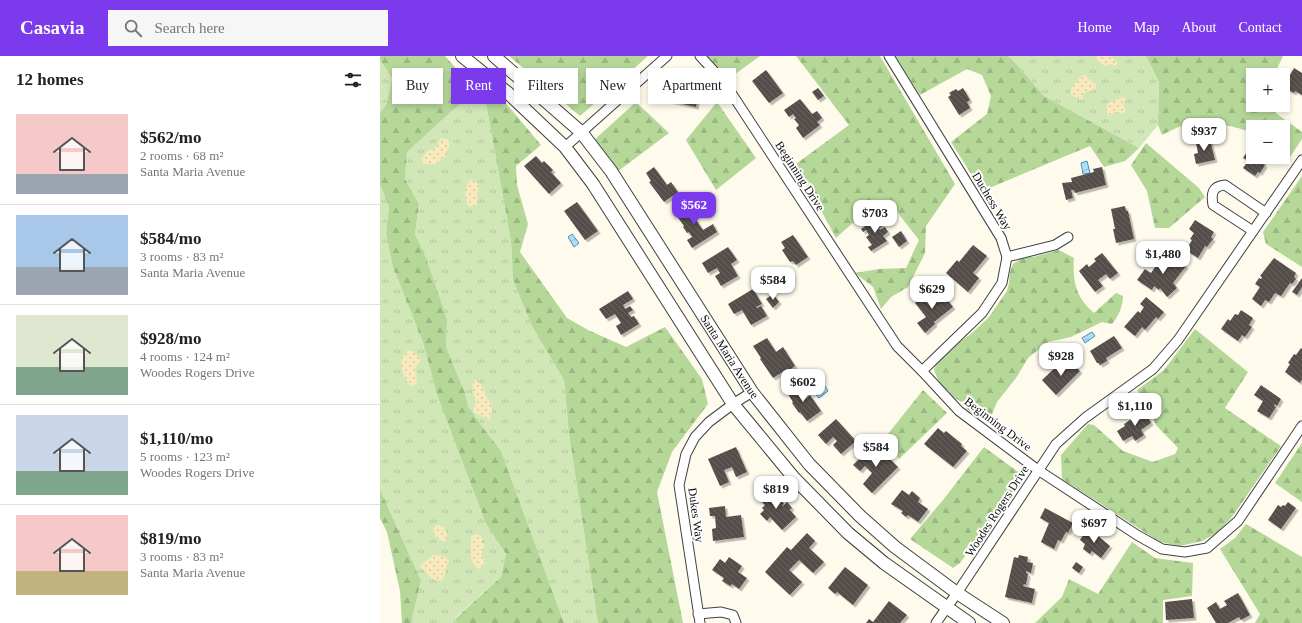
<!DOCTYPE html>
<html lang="en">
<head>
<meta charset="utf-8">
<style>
	:root { --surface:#fff; --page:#f6f6f6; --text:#222; --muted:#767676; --line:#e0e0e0; --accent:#7c3aed }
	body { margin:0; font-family:Georgia,serif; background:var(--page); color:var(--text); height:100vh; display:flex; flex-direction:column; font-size:15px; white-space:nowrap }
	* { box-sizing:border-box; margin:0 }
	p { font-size:13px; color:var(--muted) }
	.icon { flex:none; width:22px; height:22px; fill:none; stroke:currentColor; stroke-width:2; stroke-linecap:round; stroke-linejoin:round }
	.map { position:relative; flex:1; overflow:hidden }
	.details { display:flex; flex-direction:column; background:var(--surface); width:380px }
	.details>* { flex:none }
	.banner { position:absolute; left:12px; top:12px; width:380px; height:36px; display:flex; gap:8px }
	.fabs { position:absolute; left:866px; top:12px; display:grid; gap:8px }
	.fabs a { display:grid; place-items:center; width:44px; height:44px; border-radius:0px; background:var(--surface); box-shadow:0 2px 6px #0003; font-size:20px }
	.price { position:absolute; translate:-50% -34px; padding:0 9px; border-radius:8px; background:#fff; color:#222; font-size:13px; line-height:26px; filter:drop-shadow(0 1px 2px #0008) }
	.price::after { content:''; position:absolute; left:50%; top:24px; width:12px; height:9px; margin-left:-6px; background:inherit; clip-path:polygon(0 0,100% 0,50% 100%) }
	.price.current { background:var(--accent); color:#fff }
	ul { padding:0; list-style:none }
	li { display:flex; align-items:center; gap:12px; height:100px; padding:0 16px }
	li+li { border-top:1px solid var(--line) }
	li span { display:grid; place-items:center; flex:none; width:112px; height:80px; border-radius:0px; color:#555 }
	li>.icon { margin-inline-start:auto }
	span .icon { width:48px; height:48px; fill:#fffc; stroke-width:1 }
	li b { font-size:17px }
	h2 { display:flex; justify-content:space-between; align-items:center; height:48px; padding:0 16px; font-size:17px }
	.chip { padding:0 14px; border-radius:0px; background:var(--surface); box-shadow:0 2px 6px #0003; font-size:14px; line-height:36px }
	.chip.current { background:var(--accent); color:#fff }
	header { display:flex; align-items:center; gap:24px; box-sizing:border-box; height:56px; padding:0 20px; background:var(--accent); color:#fff }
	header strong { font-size:19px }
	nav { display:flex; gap:22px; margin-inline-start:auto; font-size:14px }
	.search { width:280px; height:36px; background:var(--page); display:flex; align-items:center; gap:10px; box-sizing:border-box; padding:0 14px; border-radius:0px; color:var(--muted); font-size:15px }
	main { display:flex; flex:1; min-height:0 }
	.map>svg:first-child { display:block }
	.grass { fill:url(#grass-tufts) }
	.forest { fill:url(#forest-firs) }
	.sand { fill:url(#sand-dots) }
	.water { fill:url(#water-waves); stroke:#3e91c7 }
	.building { fill:url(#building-back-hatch); filter:url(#shadow) }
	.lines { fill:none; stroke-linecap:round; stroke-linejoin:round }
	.minor-casing { stroke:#404040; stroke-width:11 }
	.tertiary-casing { stroke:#404040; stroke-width:14 }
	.minor { stroke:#fff; stroke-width:9 }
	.tertiary { stroke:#fff; stroke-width:12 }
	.labels { text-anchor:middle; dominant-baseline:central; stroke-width:4; stroke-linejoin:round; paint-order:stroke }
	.street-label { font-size:12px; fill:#0d0d0d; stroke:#fff }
</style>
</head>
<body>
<header>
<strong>Casavia</strong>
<div class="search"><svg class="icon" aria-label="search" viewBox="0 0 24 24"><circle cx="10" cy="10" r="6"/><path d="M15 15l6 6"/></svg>Search here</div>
<nav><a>Home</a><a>Map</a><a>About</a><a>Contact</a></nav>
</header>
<main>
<section class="details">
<h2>12 homes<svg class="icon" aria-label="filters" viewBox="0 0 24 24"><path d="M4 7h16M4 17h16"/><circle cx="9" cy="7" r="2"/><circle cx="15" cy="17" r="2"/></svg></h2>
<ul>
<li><span style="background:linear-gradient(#f6c9c9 75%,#9aa5b1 0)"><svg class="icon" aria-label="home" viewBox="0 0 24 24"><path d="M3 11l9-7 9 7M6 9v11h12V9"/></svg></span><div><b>$562/mo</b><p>2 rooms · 68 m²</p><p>Santa Maria Avenue</p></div></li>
<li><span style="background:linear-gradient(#a9c7e8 65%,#9aa5b1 0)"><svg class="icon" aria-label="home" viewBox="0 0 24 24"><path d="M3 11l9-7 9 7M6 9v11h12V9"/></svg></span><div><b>$584/mo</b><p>3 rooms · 83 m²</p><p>Santa Maria Avenue</p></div></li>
<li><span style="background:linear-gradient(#dfe7d0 65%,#7fa58c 0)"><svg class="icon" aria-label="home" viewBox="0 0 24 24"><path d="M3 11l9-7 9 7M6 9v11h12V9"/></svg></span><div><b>$928/mo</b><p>4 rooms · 124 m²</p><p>Woodes Rogers Drive</p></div></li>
<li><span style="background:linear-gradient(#c9d6e8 70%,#7fa58c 0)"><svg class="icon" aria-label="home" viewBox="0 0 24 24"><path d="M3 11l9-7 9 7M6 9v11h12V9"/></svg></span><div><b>$1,110/mo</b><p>5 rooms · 123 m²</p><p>Woodes Rogers Drive</p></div></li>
<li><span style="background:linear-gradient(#f6c9c9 70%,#c2b280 0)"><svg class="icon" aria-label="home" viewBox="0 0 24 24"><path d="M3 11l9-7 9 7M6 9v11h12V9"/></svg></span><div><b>$819/mo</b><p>3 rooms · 83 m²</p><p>Santa Maria Avenue</p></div></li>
</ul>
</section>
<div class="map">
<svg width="922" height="567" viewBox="0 0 922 567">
	<defs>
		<pattern id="grass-tufts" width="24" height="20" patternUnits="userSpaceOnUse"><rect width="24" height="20" fill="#d1e7b8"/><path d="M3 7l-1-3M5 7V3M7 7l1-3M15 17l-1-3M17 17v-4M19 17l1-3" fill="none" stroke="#b2c59d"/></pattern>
		<pattern id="forest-firs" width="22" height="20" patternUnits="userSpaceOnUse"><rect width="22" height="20" fill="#b5d798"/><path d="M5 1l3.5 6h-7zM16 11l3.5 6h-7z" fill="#9ab782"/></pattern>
		<pattern id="sand-dots" width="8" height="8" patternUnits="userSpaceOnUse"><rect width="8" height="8" fill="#f8eabc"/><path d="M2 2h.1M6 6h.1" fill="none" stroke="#d3c8a0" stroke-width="1.8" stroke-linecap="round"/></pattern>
		<pattern id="water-waves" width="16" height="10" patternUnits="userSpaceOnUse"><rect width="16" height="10" fill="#b4dcf3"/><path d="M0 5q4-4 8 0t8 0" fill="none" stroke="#9abccf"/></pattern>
		<pattern id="building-back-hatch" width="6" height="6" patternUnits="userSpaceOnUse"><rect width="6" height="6" fill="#554e4a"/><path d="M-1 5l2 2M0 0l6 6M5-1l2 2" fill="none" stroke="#686360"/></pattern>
		<filter id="shadow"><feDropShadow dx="2.5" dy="2.5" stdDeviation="0" flood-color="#0004"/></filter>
	</defs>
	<rect width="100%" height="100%" fill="#fefbed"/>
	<g class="grass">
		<path d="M 628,0 L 766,0 L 779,26 L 778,69 L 759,92 L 664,40 L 631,2 Z"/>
		<path d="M 0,4 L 12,22 L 7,47 L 0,57 Z"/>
		<path d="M 95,34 L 104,36 L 131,185 L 133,224 L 152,270 L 184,324 L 189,378 L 218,567 L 184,567 L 121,395 L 98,365 L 88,350 L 85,337 L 66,291 L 67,263 L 46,201 L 35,178 L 39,148 L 25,123 L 27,96 Z"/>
		<path d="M 0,129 L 9,151 L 6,177 L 43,286 L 57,339 L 106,468 L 126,498 L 121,521 L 75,562 L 77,567 L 31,567 L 41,525 L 0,433 Z"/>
	</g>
	<g class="forest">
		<path d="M 0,0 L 65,0 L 95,34 L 27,96 L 25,123 L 39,148 L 35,178 L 46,201 L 67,263 L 66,291 L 85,337 L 88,350 L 98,365 L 121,395 L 184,567 L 77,567 L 75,563 L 121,521 L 126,498 L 106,468 L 57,339 L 43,286 L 13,210 L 6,177 L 9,151 L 0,129 L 0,57 L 7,47 L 12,22 L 0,4 Z"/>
		<path d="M 129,0 L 268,0 L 200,60 Z"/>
		<path d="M 327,0 L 380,0 L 347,24 Z"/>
		<path d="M 416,0 L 500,0 L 575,128 L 546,170 L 545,197 L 528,231 L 511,241 L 501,253 L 493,231 L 475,217 L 499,213 L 526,212 L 539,184 L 521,161 L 511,144 C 490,150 472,168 456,182 L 416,108 L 469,69 Z"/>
		<path d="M 515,0 L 628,0 L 631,2 L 664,40 L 759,92 L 745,105 L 724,111 L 710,90 L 602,135 L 571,86 L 607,58 L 611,40 L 602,19 L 587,13 L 540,39 Z"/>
		<path d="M 766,0 L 903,0 L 894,19 L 873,19 L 873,49 L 885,49 L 922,76 L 922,83 L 908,104 L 903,100 L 903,71 L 873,71 L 873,78 C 861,70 822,65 808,68 C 799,70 790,75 782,79 L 778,69 L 779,26 Z"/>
		<path d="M 113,32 L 161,89 L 136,110 L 137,129 L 148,168 L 140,196 L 187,262 L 208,274 L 246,291 L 285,271 L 322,323 L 328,348 L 292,396 L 277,436 L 303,567 L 218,567 L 189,378 L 184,324 L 152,270 L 133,224 L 131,185 L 104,36 Z"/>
		<path d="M 256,46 L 289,77 L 237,116 L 213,85 Z"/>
		<path d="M 337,46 L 376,102 L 336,134 L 306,84 Z"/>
		<path d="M 766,87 L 819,132 L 825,141 L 789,172 L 775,172 L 767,135 L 751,109 Z"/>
		<path d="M 922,120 L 922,211 L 886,188 L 883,176 Z"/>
		<path d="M 679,194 L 694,202 C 692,225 696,242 714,257 L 736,237 L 743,240 C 743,250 738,261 732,268 L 722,266 L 691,281 L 668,286 L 648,302 L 636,322 L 617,346 L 610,363 L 599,362 L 587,353 L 583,347 L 570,339 L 569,335 L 560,329 L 554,314 L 555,311 L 567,295 L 592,277 L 609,261 L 627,235 L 629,227 L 630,216 L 633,208 L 646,199 L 653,201 Z"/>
		<path d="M 815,273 L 868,316 L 845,352 L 901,390 L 852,461 L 837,477 L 822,485 L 800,490 L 780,486 L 682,423 L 681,399 L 708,368 L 714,369 L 743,395 L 773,406 L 795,398 L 798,392 L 775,368 L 773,359 L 757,334 L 784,314 Z"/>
		<path d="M 543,334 L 567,357 L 519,403 L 508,378 Z"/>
		<path d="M 922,387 L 922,446 L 895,427 Z"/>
		<path d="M 604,391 L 644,420 L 580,507 L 573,512 L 530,483 L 563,444 Z"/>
		<path d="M 0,433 L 41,525 L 31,567 L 22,567 L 20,535 L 7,476 L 0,462 Z"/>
		<path d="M 866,468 L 922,501 L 922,567 L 875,567 L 880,558 L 840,493 L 855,482 Z"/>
		<path d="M 752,486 L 775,502 L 813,507 L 812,540 L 783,544 L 783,567 L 655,567 L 682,541 L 689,523 L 718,538 Z"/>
	</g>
	<g class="sand">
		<path d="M 717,0 L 731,0 L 737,6 L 737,10 L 730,8 L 726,11 L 716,3 Z"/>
		<path d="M 706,19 L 708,23 L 716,28 L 716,33 L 712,35 L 708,35 L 704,37 L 702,44 L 691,39 C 689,31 696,27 701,20 Z"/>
		<path d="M 742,41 L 746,43 L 743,49 L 746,54 L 744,57 L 735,56 L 732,59 L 729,60 L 726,54 L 727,48 Z"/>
		<path d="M 61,82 L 67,83 L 70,87 C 66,104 60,110 43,108 L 41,103 L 48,94 L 55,93 Z"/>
		<path d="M 90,124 L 95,125 L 99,129 L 97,139 L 98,145 L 96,150 L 89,151 C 84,140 83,135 90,124 Z"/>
		<path d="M 29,294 L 34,296 L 41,304 L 34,314 L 37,322 L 36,328 L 30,330 C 22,320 16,302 29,294 Z"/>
		<path d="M 94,323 C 105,330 103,334 108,344 C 110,347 112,349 112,352 C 113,356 110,361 109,364 L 94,356 L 93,352 L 96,347 C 93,338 91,332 94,323 Z"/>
		<path d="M 57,469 L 62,470 L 66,474 L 67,479 L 66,485 L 62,486 L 54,478 L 53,472 Z"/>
		<path d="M 95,477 L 101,480 L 104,490 L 101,499 L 104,503 L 104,509 L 99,513 C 87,505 92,494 91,481 Z"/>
		<path d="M 54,499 L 64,500 L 69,505 C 64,512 68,517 62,524 C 51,527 49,517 40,511 L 44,506 Z"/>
	</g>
	<g class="water">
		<path d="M 707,105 L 710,117 L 703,118 L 701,107 Z"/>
		<path d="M 192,178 L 199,187 L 194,191 L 188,181 Z"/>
		<path d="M 712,276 L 715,280 L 705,287 L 702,282 Z"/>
		<path d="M 445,330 L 448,335 L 439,342 L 435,337 Z"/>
	</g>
	<g class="building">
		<path d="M 914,12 L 922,17 L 922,39 L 915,35 L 914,37 L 903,31 Z"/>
		<path d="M 386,14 L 403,37 L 389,47 L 372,25 Z"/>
		<path d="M 293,26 L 320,32 L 316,51 L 289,45 Z"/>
		<path d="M 438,32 L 444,40 L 438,44 L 432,36 Z"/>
		<path d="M 583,32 L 590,44 L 587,46 L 590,52 L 579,59 L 568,41 L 571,39 L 569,37 L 576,33 L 578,35 Z"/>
		<path d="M 420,43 L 432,58 L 437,55 L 442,62 L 437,66 L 440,69 L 423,82 L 416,72 L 419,69 L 414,63 L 416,62 L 413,58 L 409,61 L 404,54 Z"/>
		<path d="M 830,84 L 835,104 L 816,108 L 814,98 L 818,97 L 816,87 Z"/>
		<path d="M 872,88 L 873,89 L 873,101 L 886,101 L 883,108 L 885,109 L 880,117 L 878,116 L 875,120 L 863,112 L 868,105 L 863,102 Z"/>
		<path d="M 156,100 L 162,107 L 164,105 L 173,114 L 171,116 L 181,127 L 169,138 L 144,110 Z"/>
		<path d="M 274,111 L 287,129 L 291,126 L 298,136 L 284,146 L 269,126 L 271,125 L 266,117 Z"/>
		<path d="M 722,111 L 726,129 L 695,137 L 694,134 L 691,134 L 693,142 L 686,144 L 682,127 L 692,126 L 691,122 L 714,116 L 713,113 Z"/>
		<path d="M 197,146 L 218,175 L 205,184 L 184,155 Z"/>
		<path d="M 308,147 L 313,156 L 319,152 L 321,156 L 314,161 L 323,174 L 333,168 L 337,176 L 312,192 L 307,184 L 312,181 L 309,176 L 307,177 L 303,171 L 304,170 L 294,156 Z"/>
		<path d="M 745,150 L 746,155 L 748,155 L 754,183 L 736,187 L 733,173 L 735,173 L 731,153 Z"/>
		<path d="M 497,162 L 502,170 L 499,172 L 500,174 L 505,171 L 508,176 L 503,180 L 507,185 L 491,195 L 488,191 L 492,189 L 486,181 L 489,179 L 486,174 L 483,176 L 481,173 Z"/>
		<path d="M 815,164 L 834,176 L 831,181 L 833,183 L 827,191 L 825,190 L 818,202 L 806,194 L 812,184 L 810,183 L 814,177 L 809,173 Z"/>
		<path d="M 521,175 L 527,185 L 519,191 L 512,181 Z"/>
		<path d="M 413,179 L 428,201 L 416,209 L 413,205 L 410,206 L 402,194 L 405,192 L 401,186 Z"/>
		<path d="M 593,189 L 607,200 L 593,217 L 599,222 L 588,236 L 566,217 L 577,204 L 579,206 Z"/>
		<path d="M 348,191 L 357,204 L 351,208 L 358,220 L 341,230 L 335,220 L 340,217 L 337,212 L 328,217 L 322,207 Z"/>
		<path d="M 786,195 L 806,210 L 793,227 L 797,232 L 787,241 L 780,232 L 779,234 L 774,230 L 772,234 L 757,224 L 765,213 L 771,217 Z"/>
		<path d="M 722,197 L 738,217 L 730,223 L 726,218 L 718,224 L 723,230 L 715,236 L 699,215 L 707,208 L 709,211 L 716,205 L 714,203 Z"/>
		<path d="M 894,202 L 916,217 L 914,221 L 916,223 L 912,228 L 910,227 L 901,240 L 895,237 L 889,246 L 885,244 L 881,250 L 872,243 L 880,231 L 875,228 L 879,222 L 881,223 L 882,221 L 880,220 Z"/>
		<path d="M 922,222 L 922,231 L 917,239 L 912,236 Z"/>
		<path d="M 373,233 L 382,248 L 376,251 L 377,252 L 381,250 L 387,260 L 371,269 L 362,254 L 354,258 L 348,248 Z"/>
		<path d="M 248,235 L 253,243 L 243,249 L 245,253 L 250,250 L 253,254 L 248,257 L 251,261 L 254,260 L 259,268 L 241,279 L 236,270 L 241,267 L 235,258 L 226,263 L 219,253 Z"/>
		<path d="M 549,236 L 557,245 L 564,240 L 573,251 L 554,266 L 555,268 L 545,277 L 537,267 L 546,261 L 535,247 Z"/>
		<path d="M 393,238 L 399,246 L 393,252 L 386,243 Z"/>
		<path d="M 766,241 L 784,256 L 778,263 L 776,261 L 765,274 L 762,271 L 755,280 L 744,271 L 758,255 L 760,257 L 764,251 L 760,248 Z"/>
		<path d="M 861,254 L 873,262 L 869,269 L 872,271 L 865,281 L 862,279 L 858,285 L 841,273 L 848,263 L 850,265 L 855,258 L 858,259 Z"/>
		<path d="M 734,280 L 742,292 L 726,302 L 727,305 L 720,309 L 719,307 L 717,307 L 710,295 Z"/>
		<path d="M 387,282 L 396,296 L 403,291 L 415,310 L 405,317 L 404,315 L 393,322 L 380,303 L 381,302 L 373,290 Z"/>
		<path d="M 921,292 L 922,293 L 922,323 L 920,327 L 905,316 L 910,308 L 908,307 L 914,298 L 916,299 Z"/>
		<path d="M 689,304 L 700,315 L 676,339 L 662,324 L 679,308 L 682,311 Z"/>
		<path d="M 415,328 L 416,330 L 419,329 L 425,338 L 423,339 L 425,343 L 430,339 L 441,355 L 427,365 L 420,356 L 419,357 L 412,347 L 413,346 L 406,335 Z"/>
		<path d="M 881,329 L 901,343 L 897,350 L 895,348 L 894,350 L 896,351 L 889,362 L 877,355 L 883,345 L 874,339 Z"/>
		<path d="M 764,355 L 771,367 L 761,374 L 764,379 L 755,385 L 752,380 L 743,385 L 737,375 L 745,370 L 744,368 Z"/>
		<path d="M 456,363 L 476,385 L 461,398 L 453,389 L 457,385 L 453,381 L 446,388 L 438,379 Z"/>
		<path d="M 558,372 L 564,377 L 566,375 L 582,388 L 581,390 L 587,395 L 573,411 L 544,388 Z"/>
		<path d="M 502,381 L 509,389 L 504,394 L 496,386 Z"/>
		<path d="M 356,391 L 367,416 L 356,421 L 352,411 L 344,414 L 349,426 L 340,430 L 328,403 Z"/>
		<path d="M 489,393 L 490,394 L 492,393 L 494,395 L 493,397 L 497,394 L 501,398 L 503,396 L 518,411 L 492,437 L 483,428 L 492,417 L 485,410 L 480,415 L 473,409 Z"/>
		<path d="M 387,433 L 394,441 L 396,439 L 404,448 L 402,449 L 403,450 L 407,446 L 412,452 L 408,455 L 410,454 L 416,461 L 402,474 L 390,461 L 387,465 L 380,458 L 384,454 L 382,452 L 385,449 L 378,442 Z"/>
		<path d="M 522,434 L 529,439 L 532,435 L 540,442 L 538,446 L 548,453 L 538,466 L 528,459 L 526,461 L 521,457 L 523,455 L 511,448 Z"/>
		<path d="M 908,446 L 916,452 L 901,473 L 888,464 L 898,449 L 901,451 L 903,449 L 905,450 Z"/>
		<path d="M 345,450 L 346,461 L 361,459 L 364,481 L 333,485 L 332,473 L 336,472 L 335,460 L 330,460 L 329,452 Z"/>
		<path d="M 665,452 L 693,467 L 688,477 L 686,476 L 681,485 L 678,484 L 674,493 L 661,486 L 669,467 L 660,462 Z"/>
		<path d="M 706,475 L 716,480 L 717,479 L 730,490 L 721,502 L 712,495 L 710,498 L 703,493 L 705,488 L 700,484 Z"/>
		<path d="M 427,477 L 435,485 L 429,492 L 444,506 L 433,517 L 419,504 L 409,514 L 422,526 L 410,539 L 385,516 L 407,491 L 411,494 Z"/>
		<path d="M 639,499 L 648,501 L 647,506 L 653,507 L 651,517 L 646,515 L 646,517 L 648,518 L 646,529 L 644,528 L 643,530 L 655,533 L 652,547 L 625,541 L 634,501 L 638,502 Z"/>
		<path d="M 349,501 L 362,510 L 358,516 L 367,522 L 359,533 L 352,528 L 350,530 L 342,525 L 344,522 L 332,514 L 340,503 L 345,507 Z"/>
		<path d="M 696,506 L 703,511 L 699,517 L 692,512 Z"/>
		<path d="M 465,511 L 488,529 L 473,549 L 457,536 L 455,538 L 448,532 Z"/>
		<path d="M 858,537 L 870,559 L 861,564 L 859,561 L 848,567 L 836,567 L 827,552 L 836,546 L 840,553 L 847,549 L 844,545 Z"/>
		<path d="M 812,543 L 814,562 L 786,564 L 785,546 Z"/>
		<path d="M 509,545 L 527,559 L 520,567 L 486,567 L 489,563 L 493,566 Z"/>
	</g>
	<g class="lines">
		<defs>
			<g id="minor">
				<path d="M 320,0 L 344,26 L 517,290 L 542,315 L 579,355 L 658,414 L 757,479 L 782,493 L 805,496 L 827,492 L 858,465 L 922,370"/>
				<path d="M 509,0 L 621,182 L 627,201 L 622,227 L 602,257 L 542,315"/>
				<path d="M 185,91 L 287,0"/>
				<path d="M 873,175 L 833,149 C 831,138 832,130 845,129 L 886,157"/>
				<path d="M 627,201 L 675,189 L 688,181"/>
				<path d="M 318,558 L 341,556 L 353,559 L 356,567"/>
				<path d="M 320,567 L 299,429 L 306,398 L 315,381 L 329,366 L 353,348 L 372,336"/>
				<path d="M 556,567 L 577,537 L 676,388 L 705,362 L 773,313 L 798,284 L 922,104"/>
			</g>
			<g id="tertiary">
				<path d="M 82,0 L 128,37 L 185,91 L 213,128 L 353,348 L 414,422 L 468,477 L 504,507 L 589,567"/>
				<path id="s1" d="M 114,0 L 201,76 L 231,115 L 372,336 L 429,408 L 480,460 L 515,491 L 577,537 L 623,567"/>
			</g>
		</defs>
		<use href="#minor" class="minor-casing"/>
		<use href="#tertiary" class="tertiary-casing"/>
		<use href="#minor" class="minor"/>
		<use href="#tertiary" class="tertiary"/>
	</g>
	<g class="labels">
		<g class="street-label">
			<text transform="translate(420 120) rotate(57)">Beginning Drive</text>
			<text transform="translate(612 145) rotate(59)">Duchess Way</text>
			<text stroke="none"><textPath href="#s1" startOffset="385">Santa Maria Avenue</textPath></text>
			<text transform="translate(618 368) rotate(37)">Beginning Drive</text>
			<text transform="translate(617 455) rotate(-57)">Woodes Rogers Drive</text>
			<text transform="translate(316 459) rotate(82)">Dukes Way</text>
		</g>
	</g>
</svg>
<div class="fabs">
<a>+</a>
<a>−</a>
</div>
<b class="price" style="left:824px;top:96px">$937</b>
<b class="price current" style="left:314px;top:170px">$562</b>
<b class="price" style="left:495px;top:178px">$703</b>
<b class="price" style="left:783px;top:219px">$1,480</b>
<b class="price" style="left:393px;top:245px">$584</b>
<b class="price" style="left:552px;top:254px">$629</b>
<b class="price" style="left:681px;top:321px">$928</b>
<b class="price" style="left:423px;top:347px">$602</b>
<b class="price" style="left:755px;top:371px">$1,110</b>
<b class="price" style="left:496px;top:412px">$584</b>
<b class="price" style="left:396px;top:454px">$819</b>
<b class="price" style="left:714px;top:488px">$697</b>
<div class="banner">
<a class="chip">Buy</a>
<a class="chip current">Rent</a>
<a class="chip">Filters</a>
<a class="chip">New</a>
<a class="chip">Apartment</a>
</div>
</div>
</main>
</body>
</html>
